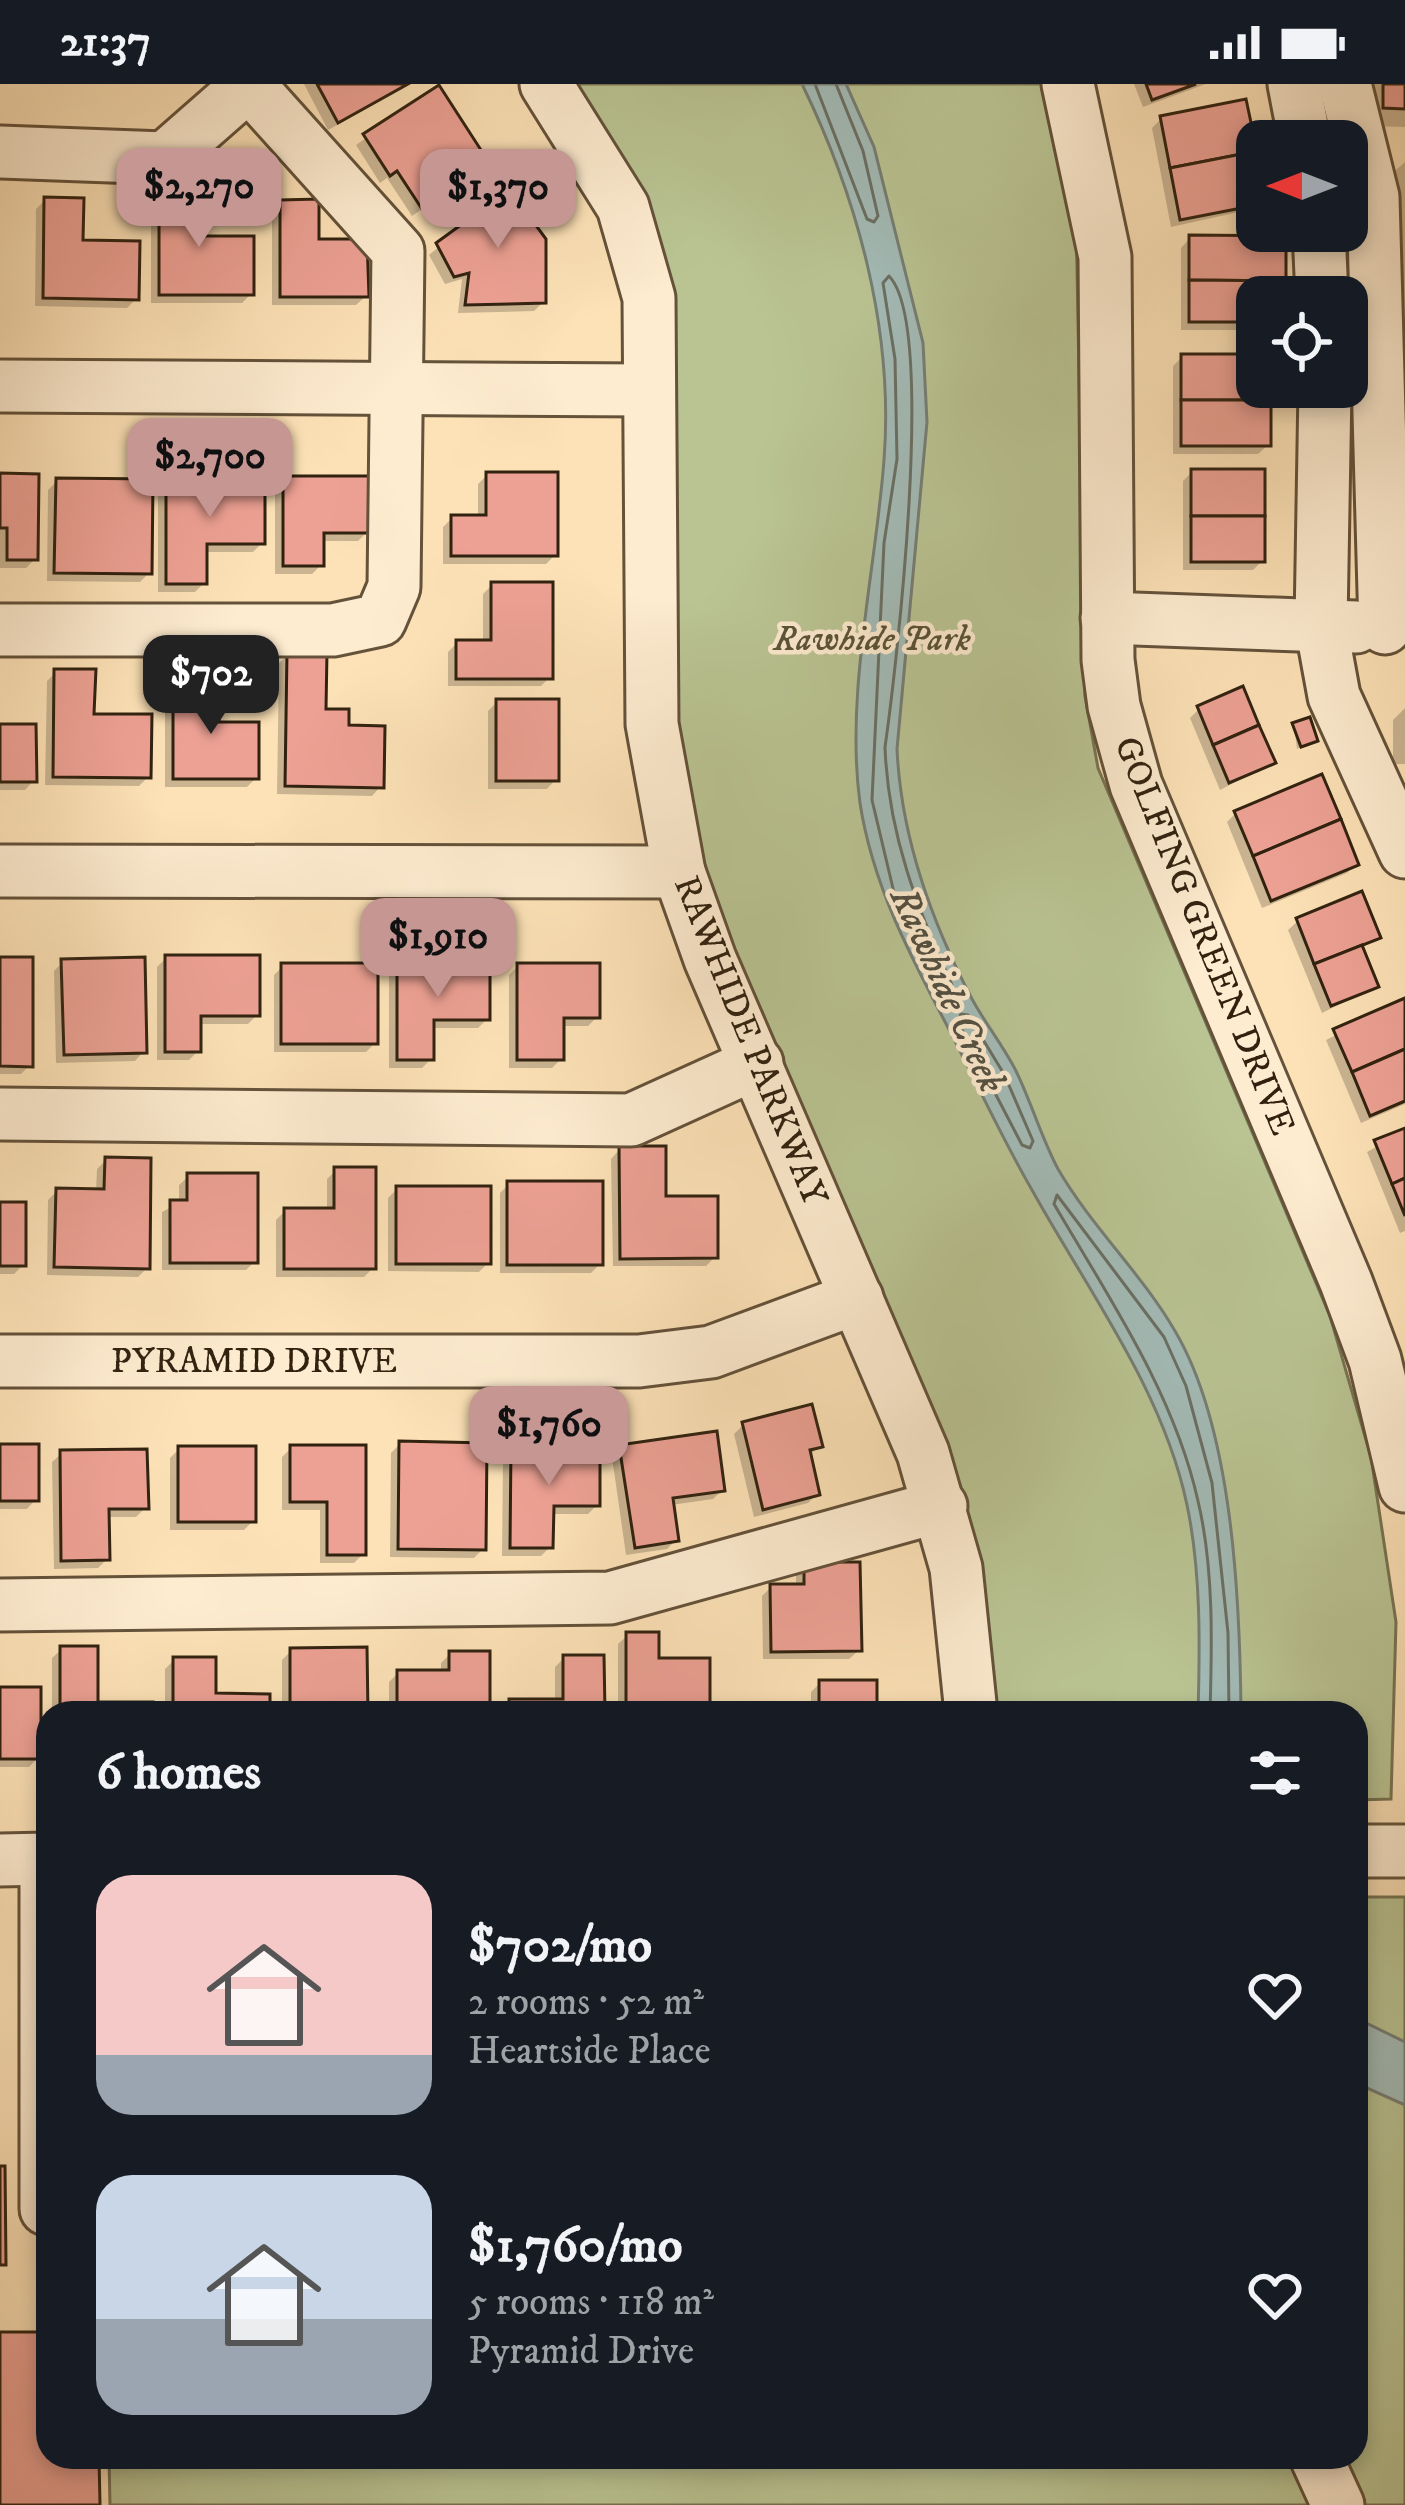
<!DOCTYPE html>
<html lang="en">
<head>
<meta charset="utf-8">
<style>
	:root { --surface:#171b24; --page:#242831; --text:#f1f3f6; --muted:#9ea1a6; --accent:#c59692 }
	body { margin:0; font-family:"IM FELL DW Pica",serif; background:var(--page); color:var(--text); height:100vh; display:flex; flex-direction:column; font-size:45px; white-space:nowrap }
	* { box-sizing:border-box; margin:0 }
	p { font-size:39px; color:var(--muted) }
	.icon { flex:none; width:66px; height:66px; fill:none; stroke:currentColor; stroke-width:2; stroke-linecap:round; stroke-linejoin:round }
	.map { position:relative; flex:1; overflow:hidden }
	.details { position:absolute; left:36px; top:1617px; width:1332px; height:768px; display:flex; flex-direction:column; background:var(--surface); border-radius:36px; box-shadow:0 6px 18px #0003 }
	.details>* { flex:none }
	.needle { width:78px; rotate:270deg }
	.controls { position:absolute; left:1236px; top:36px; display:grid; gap:24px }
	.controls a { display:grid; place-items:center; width:132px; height:132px; border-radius:24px; background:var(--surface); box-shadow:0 6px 18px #0003; font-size:60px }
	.price { position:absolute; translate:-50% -102px; padding:0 27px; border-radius:24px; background:var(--accent); color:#111; font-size:39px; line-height:78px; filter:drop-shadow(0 3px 6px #0008) }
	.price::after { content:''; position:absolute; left:50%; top:72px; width:36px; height:27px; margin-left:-18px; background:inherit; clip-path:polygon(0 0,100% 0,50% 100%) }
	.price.current { background:#222; color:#fff }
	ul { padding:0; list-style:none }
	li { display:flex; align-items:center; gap:36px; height:300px; padding:0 60px }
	li span { display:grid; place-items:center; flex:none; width:336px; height:240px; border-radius:36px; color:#555 }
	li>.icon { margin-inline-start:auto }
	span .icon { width:144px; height:144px; fill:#fffc; stroke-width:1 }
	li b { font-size:51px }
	h2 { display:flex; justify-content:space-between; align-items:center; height:144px; padding:0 60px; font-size:51px }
	.status { display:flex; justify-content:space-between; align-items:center; height:84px; padding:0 60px; background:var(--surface); direction:ltr }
	.status svg { height:33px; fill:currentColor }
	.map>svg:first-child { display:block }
	.green { fill:#bac493; stroke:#767352; stroke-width:3 }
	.water { fill:#a3bcb8; stroke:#757e75; stroke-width:3 }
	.shadow { fill:#0003 }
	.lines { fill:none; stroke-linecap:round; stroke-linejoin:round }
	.shore { stroke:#6a6f64; stroke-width:3 }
	.building { fill:#eda194; stroke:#312210; stroke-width:3 }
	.minor-casing { stroke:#64523a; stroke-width:57 }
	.minor { stroke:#feecd0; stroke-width:51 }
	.labels { text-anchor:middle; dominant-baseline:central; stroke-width:9; stroke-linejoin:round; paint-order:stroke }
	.park-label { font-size:36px; font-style:italic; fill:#5a5337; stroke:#feecd0 }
	.street-label { font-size:36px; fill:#312210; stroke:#feecd0 }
	.water-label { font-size:39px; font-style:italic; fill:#535042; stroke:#feecd0 }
</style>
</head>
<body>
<div class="status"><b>21:37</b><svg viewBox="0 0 49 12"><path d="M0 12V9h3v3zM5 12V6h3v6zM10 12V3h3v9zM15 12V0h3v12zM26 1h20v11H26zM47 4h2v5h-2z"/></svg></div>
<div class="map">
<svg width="1405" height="2421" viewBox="0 0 1405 2421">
	<rect width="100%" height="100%" fill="#fde2b7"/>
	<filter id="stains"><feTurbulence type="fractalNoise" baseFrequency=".00167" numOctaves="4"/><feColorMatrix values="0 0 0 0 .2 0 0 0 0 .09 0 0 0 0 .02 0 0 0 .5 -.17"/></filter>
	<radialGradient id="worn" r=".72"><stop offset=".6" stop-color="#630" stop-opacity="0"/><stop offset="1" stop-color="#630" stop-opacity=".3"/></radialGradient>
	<g class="green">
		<path d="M 558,0 L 1041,0 L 1076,131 L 1085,612 L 1098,684 L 1330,1232 L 1371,1373 L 1396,1538 L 1391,1715 L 1356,1716 L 1356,1629 L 977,1629 L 973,1533 L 686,789 L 661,641 L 654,200 Z"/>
		<path d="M 1356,1813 L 1405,1813 L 1405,2421 L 110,2421 L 109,2373 L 1356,2373 Z"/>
	</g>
	<g class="water">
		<path d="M 802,0 L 846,0 L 874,63 L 923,259 L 927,338 L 897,665 C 901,753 931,837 972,915 C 985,939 1002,960 1015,985 C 1031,1017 1041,1053 1058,1085 C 1091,1142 1142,1190 1175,1247 C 1233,1345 1240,1517 1241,1629 L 1198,1629 C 1200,1562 1201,1487 1187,1421 C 1163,1306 1088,1207 1032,1106 C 1003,1056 979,1004 953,953 C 913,877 873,804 860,719 C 845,610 876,485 884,376 C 894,247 858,115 802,0 Z"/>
		<path d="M 1356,1934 L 1405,1958 L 1405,2021 L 1356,1999 Z"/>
	</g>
	<g class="shadow">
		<path d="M 304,0 L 410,0 L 328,46 Z"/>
		<path d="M 1134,0 L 1206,0 L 1143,23 Z"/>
		<path d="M 1366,0 L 1405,0 L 1405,43 L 1365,42 Z"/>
		<path d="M 438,5 L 486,80 L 412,132 L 387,94 L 380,99 L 356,61 Z"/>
		<path d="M 1161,35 L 1257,84 L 1257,124 L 1171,143 L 1152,44 Z"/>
		<path d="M 1405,78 L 1405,347 L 1393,347 L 1396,86 Z"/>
		<path d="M 160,103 L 197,155 L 251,210 L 242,219 L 151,219 L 151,112 Z"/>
		<path d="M 45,116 L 136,215 L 127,224 L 35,222 L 36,125 Z"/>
		<path d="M 282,119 L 366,212 L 356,221 L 272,221 L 272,128 Z"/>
		<path d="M 464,124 L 543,218 L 534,227 L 458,229 L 462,195 L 445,200 L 429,171 L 461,145 L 455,133 Z"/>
		<path d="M 1190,154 L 1283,213 L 1257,213 L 1257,246 L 1181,246 L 1181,164 Z"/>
		<path d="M 1182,273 L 1257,273 L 1257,303 L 1268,303 L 1268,361 L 1258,370 L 1173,370 L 1173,282 Z"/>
		<path d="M 1192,388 L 1262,477 L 1253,486 L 1183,486 L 1183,397 Z"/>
		<path d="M 487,391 L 555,471 L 546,480 L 443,480 L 443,443 L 452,434 L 478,434 L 478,400 Z"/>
		<path d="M 0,392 L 35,475 L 26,484 L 0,484 Z"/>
		<path d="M 167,393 L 262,459 L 253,468 L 204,468 L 204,499 L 195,508 L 158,508 L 158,402 Z"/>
		<path d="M 284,395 L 367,448 L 358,457 L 321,457 L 321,481 L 312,490 L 275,490 L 275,404 Z"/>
		<path d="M 57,397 L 149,489 L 140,498 L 47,497 L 48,406 Z"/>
		<path d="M 492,501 L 550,593 L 541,602 L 448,602 L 448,568 L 457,559 L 483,559 L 483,510 Z"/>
		<path d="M 289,570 L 323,628 L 346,644 L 381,702 L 372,712 L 277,710 L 279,579 Z"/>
		<path d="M 56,588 L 148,693 L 139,702 L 45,701 L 47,597 Z"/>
		<path d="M 174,602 L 216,641 L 256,694 L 247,703 L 165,703 L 165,611 Z"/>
		<path d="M 497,618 L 556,695 L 547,705 L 488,705 L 488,627 Z"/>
		<path d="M 1405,624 L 1405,680 L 1393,680 L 1393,636 Z"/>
		<path d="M 1199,625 L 1272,679 L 1220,706 L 1190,634 Z"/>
		<path d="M 1294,641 L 1315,656 L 1297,665 Z"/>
		<path d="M 0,643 L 34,696 L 25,706 L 0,706 Z"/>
		<path d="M 1236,729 L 1356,780 L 1347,789 L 1262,824 L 1227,738 Z"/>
		<path d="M 1298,837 L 1377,853 L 1361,865 L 1376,902 L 1322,929 L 1288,846 Z"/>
		<path d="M 166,874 L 257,931 L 248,940 L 198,940 L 198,967 L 189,976 L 157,976 L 157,883 Z"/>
		<path d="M 0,876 L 30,981 L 21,990 L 0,990 Z"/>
		<path d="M 63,878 L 144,967 L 135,977 L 56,979 L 54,887 Z"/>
		<path d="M 398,879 L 487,935 L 478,944 L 431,944 L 431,975 L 422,984 L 389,984 L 389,888 Z"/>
		<path d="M 283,882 L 375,959 L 366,968 L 274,968 L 274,891 Z"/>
		<path d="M 518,882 L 597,933 L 588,942 L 561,942 L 561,975 L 552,984 L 509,984 L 509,891 Z"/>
		<path d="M 1405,917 L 1405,1020 L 1361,1039 L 1326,956 Z"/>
		<path d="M 1405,1047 L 1405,1147 L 1400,1149 L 1367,1068 Z"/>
		<path d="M 620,1065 L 715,1173 L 706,1182 L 613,1182 L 611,1075 Z"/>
		<path d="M 106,1076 L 147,1184 L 138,1193 L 47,1191 L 48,1116 L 57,1107 L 96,1107 L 97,1085 Z"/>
		<path d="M 336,1086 L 373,1184 L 364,1193 L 276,1193 L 276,1136 L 285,1127 L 327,1127 L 327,1095 Z"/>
		<path d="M 189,1092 L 255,1177 L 246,1186 L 162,1186 L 162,1128 L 179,1119 L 179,1101 Z"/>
		<path d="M 509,1100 L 600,1180 L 591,1189 L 500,1189 L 500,1109 Z"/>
		<path d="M 397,1105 L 488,1179 L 479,1188 L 388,1187 L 388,1114 Z"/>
		<path d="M 0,1121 L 23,1181 L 14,1190 L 0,1190 Z"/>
		<path d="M 743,1341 L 819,1362 L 810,1371 L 817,1410 L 808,1419 L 754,1433 L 734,1350 Z"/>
		<path d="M 400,1360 L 483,1465 L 474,1474 L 390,1473 L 391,1369 Z"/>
		<path d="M 0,1363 L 36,1415 L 27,1425 L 0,1425 Z"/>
		<path d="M 621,1363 L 722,1406 L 713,1415 L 671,1421 L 676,1456 L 667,1465 L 626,1471 L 612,1373 Z"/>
		<path d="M 291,1364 L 363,1470 L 354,1479 L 320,1479 L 320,1426 L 282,1426 L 282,1373 Z"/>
		<path d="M 512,1364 L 597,1421 L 588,1430 L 551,1430 L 550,1463 L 541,1472 L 502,1472 L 503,1373 Z"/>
		<path d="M 179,1365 L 253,1437 L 244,1446 L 170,1446 L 170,1374 Z"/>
		<path d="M 62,1369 L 146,1423 L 136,1433 L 106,1433 L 107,1475 L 98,1484 L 54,1485 L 52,1378 Z"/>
		<path d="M 805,1481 L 859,1566 L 849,1575 L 763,1575 L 762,1512 L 771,1503 L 796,1503 L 796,1490 Z"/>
		<path d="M 628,1551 L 656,1577 L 707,1629 L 618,1629 L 618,1560 Z"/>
		<path d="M 62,1565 L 95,1621 L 150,1629 L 52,1629 L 52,1574 Z"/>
		<path d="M 291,1567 L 365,1629 L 282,1629 L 282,1576 Z"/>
		<path d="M 450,1570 L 487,1629 L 389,1629 L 389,1598 L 398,1589 L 441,1589 L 441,1579 Z"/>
		<path d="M 564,1574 L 602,1629 L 501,1629 L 510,1618 L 555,1618 L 555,1583 Z"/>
		<path d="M 174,1576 L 213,1612 L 267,1629 L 165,1629 L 165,1585 Z"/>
		<path d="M 820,1599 L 874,1629 L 811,1629 L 811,1608 Z"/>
		<path d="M 0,1606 L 38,1674 L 29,1683 L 0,1683 Z"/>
	</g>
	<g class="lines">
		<g class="shore">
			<path d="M 815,0 L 867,135 L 874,138 L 878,132 L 863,67 L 836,0"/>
			<path d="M 889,192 C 937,241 896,586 885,663 C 888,749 917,824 952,901 L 947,908 L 896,817 L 872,716 L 884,459 L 897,375 L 895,275 L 883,199 Z"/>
			<path d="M 961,930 L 968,931 L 1004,990 L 1033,1057 L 1030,1064 L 1022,1061 L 958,938 Z"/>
			<path d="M 1210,1629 C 1212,1561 1214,1484 1198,1417 C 1174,1309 1109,1214 1054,1120 L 1057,1111 L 1164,1253 L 1186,1302 L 1212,1399 L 1228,1549 L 1229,1629"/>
		</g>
	</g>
	<g class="building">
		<path d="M 317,0 L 408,0 L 338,39 Z"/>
		<path d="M 1146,0 L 1196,0 L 1152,16 Z"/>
		<path d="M 1383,0 L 1405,0 L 1405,25 L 1383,24 Z"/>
		<path d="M 439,1 L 490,80 L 422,125 L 397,87 L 390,92 L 363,50 Z"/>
		<path d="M 1246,15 L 1257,67 L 1170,84 L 1160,32 Z"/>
		<path d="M 1257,67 L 1257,121 L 1180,136 L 1170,84 Z"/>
		<path d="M 502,95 L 546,155 L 546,219 L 465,221 L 469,189 L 454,193 L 436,159 L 469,135 L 462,121 Z"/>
		<path d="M 159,100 L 200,100 L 200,152 L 254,152 L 254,211 L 159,211 Z"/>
		<path d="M 44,113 L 84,114 L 83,156 L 140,157 L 139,216 L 43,214 Z"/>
		<path d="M 319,115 L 319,155 L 367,155 L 369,213 L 280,213 L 280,116 Z"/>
		<path d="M 1189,151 L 1286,152 L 1286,197 L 1189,196 Z"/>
		<path d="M 1189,196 L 1286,197 L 1286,213 L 1257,213 L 1257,238 L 1189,238 Z"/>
		<path d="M 1181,270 L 1257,270 L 1257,303 L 1271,303 L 1271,316 L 1181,316 Z"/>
		<rect x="1181" y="316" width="90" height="46"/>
		<rect x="1191" y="385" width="74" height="47"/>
		<path d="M 486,388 L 558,388 L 558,472 L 451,472 L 451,431 L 486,431 Z"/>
		<path d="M 0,389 L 39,390 L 38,476 L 7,476 L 7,444 L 0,444 Z"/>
		<path d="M 166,390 L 265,390 L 265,460 L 207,460 L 207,500 L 166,500 Z"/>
		<path d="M 283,392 L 370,392 L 370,449 L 324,449 L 324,482 L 283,482 Z"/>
		<path d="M 56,394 L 153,395 L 152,490 L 54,489 Z"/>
		<rect x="1191" y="432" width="74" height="46"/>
		<path d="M 491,498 L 553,498 L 553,595 L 456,595 L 456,556 L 491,556 Z"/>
		<path d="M 287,567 L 327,568 L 326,625 L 349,625 L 349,641 L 385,642 L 384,704 L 285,702 Z"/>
		<path d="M 54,585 L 96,585 L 94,630 L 152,630 L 151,694 L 53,693 Z"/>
		<path d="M 173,598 L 219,598 L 219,638 L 259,638 L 259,695 L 173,695 Z"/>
		<path d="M 1243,602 L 1259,641 L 1213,661 L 1197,622 Z"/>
		<rect x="496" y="615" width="63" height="82"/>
		<path d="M 1310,633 L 1318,657 L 1301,663 L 1292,639 Z"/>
		<path d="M 0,640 L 36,640 L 37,698 L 0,698 Z"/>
		<path d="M 1259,641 L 1276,679 L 1229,699 L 1213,661 Z"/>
		<path d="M 1322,690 L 1341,735 L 1253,772 L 1234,727 Z"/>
		<path d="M 1341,735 L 1359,781 L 1271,817 L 1253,772 Z"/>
		<path d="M 1362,807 L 1381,854 L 1314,880 L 1296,834 Z"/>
		<path d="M 1362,861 L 1379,903 L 1331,922 L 1314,880 Z"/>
		<path d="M 165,871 L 260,871 L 260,932 L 201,932 L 201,968 L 165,968 Z"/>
		<path d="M 0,873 L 33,873 L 33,983 L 0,982 Z"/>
		<path d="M 145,873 L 147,969 L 64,971 L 61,875 Z"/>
		<path d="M 397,876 L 490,876 L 490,936 L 434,936 L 434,976 L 397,976 Z"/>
		<rect x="281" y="879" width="97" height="81"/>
		<path d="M 517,879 L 600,879 L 600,934 L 564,934 L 564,976 L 517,976 Z"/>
		<path d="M 1405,914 L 1405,965 L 1352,988 L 1333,945 Z"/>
		<path d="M 1405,965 L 1405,1017 L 1370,1032 L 1352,988 Z"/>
		<path d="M 1405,1044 L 1405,1094 L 1392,1100 L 1374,1056 Z"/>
		<path d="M 619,1062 L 666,1062 L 666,1112 L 718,1112 L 718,1174 L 620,1175 Z"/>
		<path d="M 105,1073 L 151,1074 L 150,1185 L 54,1183 L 56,1104 L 104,1105 Z"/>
		<path d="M 334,1083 L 376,1083 L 376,1185 L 284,1185 L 284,1124 L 334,1124 Z"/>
		<path d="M 187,1089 L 258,1089 L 258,1179 L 170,1179 L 170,1116 L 187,1116 Z"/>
		<path d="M 1405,1094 L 1405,1132 L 1392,1100 Z"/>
		<rect x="507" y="1097" width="96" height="84"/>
		<rect x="396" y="1102" width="95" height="78"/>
		<rect x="0" y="1118" width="26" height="64"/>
		<path d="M 812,1320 L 823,1363 L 810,1366 L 820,1411 L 763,1426 L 742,1338 Z"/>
		<path d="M 717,1347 L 725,1407 L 673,1414 L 679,1457 L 635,1464 L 619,1361 Z"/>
		<path d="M 399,1357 L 487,1359 L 486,1466 L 398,1465 Z"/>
		<rect x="0" y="1360" width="39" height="57"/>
		<path d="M 290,1361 L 366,1361 L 366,1471 L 327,1471 L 327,1418 L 290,1418 Z"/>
		<path d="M 511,1361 L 600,1361 L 600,1422 L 554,1422 L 553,1464 L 510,1464 Z"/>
		<rect x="178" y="1362" width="78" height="76"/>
		<path d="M 147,1365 L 149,1425 L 109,1425 L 110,1476 L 61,1477 L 60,1366 Z"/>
		<path d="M 804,1478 L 860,1478 L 862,1567 L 771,1568 L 770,1500 L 804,1500 Z"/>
		<path d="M 626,1548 L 659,1548 L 659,1574 L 710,1574 L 710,1629 L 626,1629 Z"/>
		<path d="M 60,1562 L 98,1562 L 98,1618 L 153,1618 L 153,1629 L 60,1629 Z"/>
		<path d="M 367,1563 L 368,1629 L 290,1629 L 290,1564 Z"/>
		<path d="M 449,1567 L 490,1567 L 490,1629 L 397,1629 L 397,1586 L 449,1586 Z"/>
		<path d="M 563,1571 L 604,1571 L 605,1629 L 509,1629 L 509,1615 L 563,1615 Z"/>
		<path d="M 173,1573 L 216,1573 L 216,1609 L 270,1610 L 270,1629 L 173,1629 Z"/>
		<rect x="819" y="1596" width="58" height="33"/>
		<rect x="0" y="1603" width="41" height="72"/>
		<path d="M 0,2082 L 5,2082 L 6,2181 L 0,2181 Z"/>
		<path d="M 0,2248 L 48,2248 L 48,2373 L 99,2373 L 100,2421 L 0,2421 Z"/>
	</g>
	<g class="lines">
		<defs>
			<g id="minor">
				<path d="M 546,0 L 623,123 L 649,214 L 652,640 L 679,788 L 710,875 L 923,1369 L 956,1484 L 971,1629"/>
				<path d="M 1068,0 L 1105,173 L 1108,576 L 1114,622 L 1136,701 L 1346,1198 L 1375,1276 L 1405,1402"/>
				<path d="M 1294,0 L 1305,57"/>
				<path d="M 1345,0 L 1373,113 L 1385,544"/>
				<path d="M 0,68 L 165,74 L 248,1"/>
				<path d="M 1319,147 L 1322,213"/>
				<path d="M 0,302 L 649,306"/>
				<path d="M 1325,303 L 1321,541 L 1334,612 L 1405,768"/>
				<path d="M 1107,534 L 1356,543"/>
				<path d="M 0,546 L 333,546 L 380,536 L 394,503 L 398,167 L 248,0"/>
				<path d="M 0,787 L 679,788"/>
				<path d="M 0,1030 L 631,1036 L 757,979"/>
				<path d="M 0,1277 L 639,1277 L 711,1268 L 857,1214"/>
				<path d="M 0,1521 L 610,1514 L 941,1422"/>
				<path d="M 1356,1767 L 1405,1767"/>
				<path d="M 46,1775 L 46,2125"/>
				<path d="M 0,1776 L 48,1775"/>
				<path d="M 1316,2373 L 1338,2421"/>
			</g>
		</defs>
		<use href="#minor" class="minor-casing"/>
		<use href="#minor" class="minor"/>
	</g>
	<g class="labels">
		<g class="park-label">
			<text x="872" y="555">Rawhide Park</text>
		</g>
		<g class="street-label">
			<text transform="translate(1204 852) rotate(68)">GOLFING GREEN DRIVE</text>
			<text transform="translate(750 957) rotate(68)">RAWHIDE PARKWAY</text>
			<text x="254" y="1277">PYRAMID DRIVE</text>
		</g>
		<g class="water-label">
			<text transform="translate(947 906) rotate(65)">Rawhide Creek</text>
		</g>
	</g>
	<rect width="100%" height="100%" filter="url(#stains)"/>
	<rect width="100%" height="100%" fill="url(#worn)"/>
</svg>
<div class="controls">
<a><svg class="needle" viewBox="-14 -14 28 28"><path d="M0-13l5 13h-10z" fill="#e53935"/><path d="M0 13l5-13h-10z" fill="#9ea1a6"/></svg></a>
<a><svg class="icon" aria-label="locate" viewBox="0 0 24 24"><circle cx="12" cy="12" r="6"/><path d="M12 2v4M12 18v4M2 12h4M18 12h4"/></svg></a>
</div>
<b class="price" style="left:199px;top:166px">$2,270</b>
<b class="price" style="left:498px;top:167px">$1,370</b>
<b class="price" style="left:210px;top:436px">$2,700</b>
<b class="price current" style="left:211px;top:653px">$702</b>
<b class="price" style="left:438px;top:916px">$1,910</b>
<b class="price" style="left:549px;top:1404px">$1,760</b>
<section class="details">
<h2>6 homes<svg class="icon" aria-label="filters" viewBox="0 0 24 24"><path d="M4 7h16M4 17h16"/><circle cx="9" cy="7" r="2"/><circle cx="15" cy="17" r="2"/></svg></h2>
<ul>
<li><span style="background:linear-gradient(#f6c9c9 75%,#9aa5b1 0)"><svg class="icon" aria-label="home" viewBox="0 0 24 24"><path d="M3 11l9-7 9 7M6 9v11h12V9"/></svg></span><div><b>$702/mo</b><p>2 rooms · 52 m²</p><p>Heartside Place</p></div><svg class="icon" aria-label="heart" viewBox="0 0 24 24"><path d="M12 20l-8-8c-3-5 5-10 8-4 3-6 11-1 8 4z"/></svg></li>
<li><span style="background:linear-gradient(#c9d6e8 60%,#9aa5b1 0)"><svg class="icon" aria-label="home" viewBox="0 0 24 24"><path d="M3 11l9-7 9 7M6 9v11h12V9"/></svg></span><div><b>$1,760/mo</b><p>5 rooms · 118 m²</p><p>Pyramid Drive</p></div><svg class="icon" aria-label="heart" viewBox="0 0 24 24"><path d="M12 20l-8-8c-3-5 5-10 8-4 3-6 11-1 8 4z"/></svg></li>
</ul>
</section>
</div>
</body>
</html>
